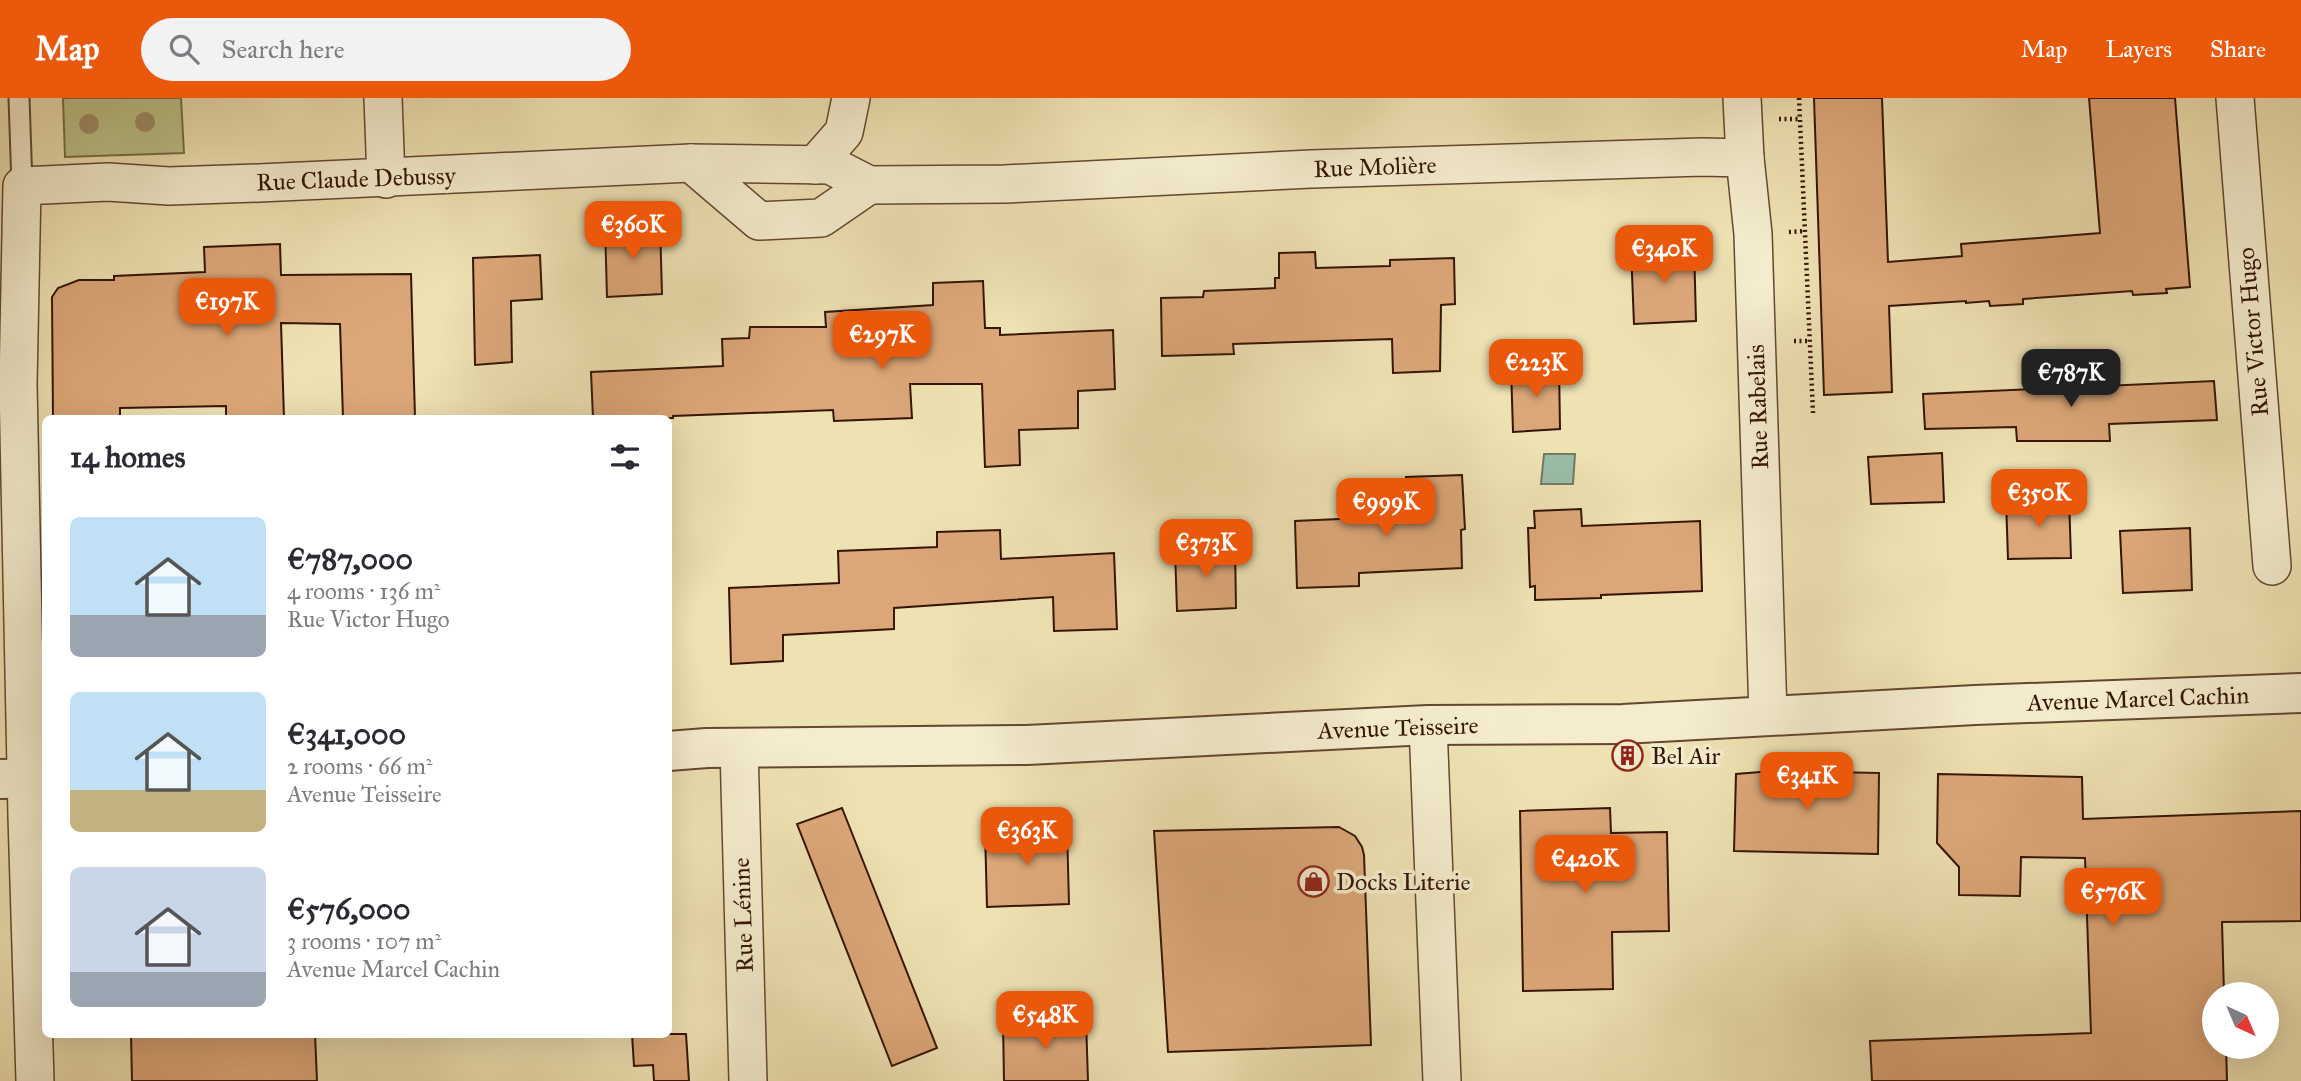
<!DOCTYPE html>
<html lang="en">
<head>
<meta charset="utf-8">
<style>
	:root { --surface:#fff; --page:#f2f2f3; --text:#2b2b33; --muted:#7c7c81; --accent:#ea580c }
	body { margin:0; font-family:"IM FELL Great Primer",serif; background:var(--page); color:var(--text); height:100vh; display:flex; flex-direction:column; font-size:26px; white-space:nowrap }
	* { box-sizing:border-box; margin:0 }
	p { font-size:23px; color:var(--muted) }
	.icon { flex:none; width:38px; height:38px; fill:none; stroke:currentColor; stroke-width:2; stroke-linecap:round; stroke-linejoin:round }
	.map { position:relative; flex:1; overflow:hidden }
	.drawer { position:absolute; left:42px; top:317px; width:630px; height:623px; display:flex; flex-direction:column; background:var(--surface); border-radius:10px; box-shadow:0 7px 28px #0002 }
	.drawer>* { flex:none }
	.needle { width:46px; rotate:136deg }
	.tools { position:absolute; left:2202px; top:884px; display:grid; gap:14px }
	.tools a { display:grid; place-items:center; width:77px; height:77px; border-radius:50%; background:var(--surface); box-shadow:0 7px 28px #0002; font-size:35px }
	.price { position:absolute; translate:-50% -60px; padding:0 16px; border-radius:14px; background:var(--accent); color:#fff; font-size:23px; line-height:46px; filter:drop-shadow(0 2px 4px #0008) }
	.price::after { content:''; position:absolute; left:50%; top:42px; width:21px; height:16px; margin-left:-10px; background:inherit; clip-path:polygon(0 0,100% 0,50% 100%) }
	.price.on { background:#222; color:#fff }
	ul { padding:0; list-style:none }
	li { display:flex; align-items:center; gap:21px; height:175px; padding:0 28px }
	li span { display:grid; place-items:center; flex:none; width:196px; height:140px; border-radius:10px; color:#555 }
	li>.icon { margin-inline-start:auto }
	span .icon { width:84px; height:84px; fill:#fffc; stroke-width:1 }
	li b { font-size:30px }
	h2 { display:flex; justify-content:space-between; align-items:center; height:84px; padding:0 28px; font-size:30px }
	header { display:flex; align-items:center; gap:42px; box-sizing:border-box; height:98px; padding:0 35px; background:var(--accent); color:#fff }
	header strong { font-size:33px }
	nav { display:flex; gap:38px; margin-inline-start:auto; font-size:24px }
	.search { width:490px; height:63px; background:var(--page); display:flex; align-items:center; gap:18px; box-sizing:border-box; padding:0 24px; border-radius:38px; color:var(--muted); font-size:26px }
	.map>svg:first-child { display:block }
	.green { fill:#bbc28a; stroke:#786c48; stroke-width:2 }
	.water { fill:#9abea8; stroke:#727a67; stroke-width:2 }
	.building { fill:#dca778; stroke:#351505; stroke-width:2 }
	.lines { fill:none; stroke-linecap:round; stroke-linejoin:round }
	.service-casing { stroke:#634830; stroke-width:23 }
	.minor-casing { stroke:#634830; stroke-width:40 }
	.tertiary-casing { stroke:#634830; stroke-width:42 }
	.path { stroke:#351505; stroke-width:4.5; stroke-dasharray:2 3.5; stroke-linecap:butt }
	.service { stroke:#f4eccd; stroke-width:19 }
	.minor { stroke:#f4eccd; stroke-width:37 }
	.tertiary { stroke:#f4eccd; stroke-width:38 }
	.tree { fill:#9e8d69 }
	.labels { text-anchor:middle; dominant-baseline:central; stroke-width:7; stroke-linejoin:round; paint-order:stroke }
	.street-label { font-size:24px; fill:#351505; stroke:#f4eccd }
	.poi-label { font-size:24px; fill:#351505; stroke:#f4eccd; text-anchor:start }
</style>
</head>
<body>
<header>
<strong>Map</strong>
<div class="search"><svg class="icon" aria-label="search" viewBox="0 0 24 24"><circle cx="10" cy="10" r="6"/><path d="M15 15l6 6"/></svg>Search here</div>
<nav><a>Map</a><a>Layers</a><a>Share</a></nav>
</header>
<div class="map">
<svg width="2301" height="983" viewBox="0 0 2301 983">
	<rect width="100%" height="100%" fill="#eee1b2"/>
	<filter id="stains"><feTurbulence type="fractalNoise" baseFrequency=".00286" numOctaves="4"/><feColorMatrix values="0 0 0 0 .2 0 0 0 0 .09 0 0 0 0 .02 0 0 0 .5 -.17"/></filter>
	<radialGradient id="worn" r=".72"><stop offset=".6" stop-color="#630" stop-opacity="0"/><stop offset="1" stop-color="#630" stop-opacity=".3"/></radialGradient>
	<path class="green" d="M 63,0 L 181,0 L 184,55 L 65,59 Z"/>
	<path class="water" d="M 1544,356 L 1575,356 L 1573,386 L 1541,386 Z"/>
	<g class="building">
		<path d="M 1814,0 L 1882,0 L 1888,164 L 1962,158 L 1961,146 L 2100,135 L 2089,0 L 2175,0 L 2190,189 L 2166,191 L 2167,195 L 2133,197 L 2132,193 L 2023,201 L 2023,206 L 1990,208 L 1989,203 L 1966,205 L 1966,203 L 1889,208 L 1892,294 L 1824,297 Z"/>
		<path d="M 660,127 L 662,196 L 607,199 L 605,128 Z"/>
		<path d="M 280,146 L 281,177 L 411,176 L 415,320 L 343,320 L 340,226 L 281,225 L 284,320 L 226,320 L 226,308 L 120,310 L 120,320 L 53,320 L 52,199 L 58,190 L 79,182 L 114,182 L 114,178 L 205,174 L 204,149 Z"/>
		<path d="M 1694,148 L 1696,223 L 1634,226 L 1631,151 Z"/>
		<path d="M 1315,154 L 1316,170 L 1390,168 L 1390,162 L 1454,160 L 1455,206 L 1441,207 L 1440,273 L 1393,275 L 1392,241 L 1233,246 L 1234,256 L 1162,258 L 1161,200 L 1203,199 L 1204,193 L 1275,190 L 1275,180 L 1279,180 L 1279,155 Z"/>
		<path d="M 540,157 L 542,201 L 511,203 L 512,264 L 475,267 L 473,160 Z"/>
		<path d="M 983,183 L 985,230 L 1000,230 L 1000,237 L 1113,232 L 1115,291 L 1078,293 L 1078,330 L 1019,332 L 1020,367 L 985,369 L 982,286 L 910,286 L 912,320 L 834,323 L 833,312 L 673,318 L 673,320 L 593,320 L 591,274 L 723,268 L 722,241 L 749,240 L 750,229 L 826,229 L 825,214 L 933,207 L 933,185 Z"/>
		<path d="M 1559,268 L 1560,331 L 1513,334 L 1511,270 Z"/>
		<path d="M 2214,283 L 2217,322 L 2109,326 L 2110,343 L 2017,343 L 2016,329 L 1925,331 L 1923,296 Z"/>
		<path d="M 1942,355 L 1944,404 L 1871,406 L 1868,359 Z"/>
		<path d="M 1462,377 L 1465,431 L 1461,432 L 1462,470 L 1359,475 L 1359,488 L 1297,490 L 1295,423 L 1407,418 L 1406,379 Z"/>
		<path d="M 2069,400 L 2071,460 L 2008,461 L 2006,402 Z"/>
		<path d="M 1581,411 L 1582,428 L 1700,423 L 1702,493 L 1601,497 L 1601,500 L 1535,502 L 1535,488 L 1530,489 L 1528,430 L 1535,430 L 1534,413 Z"/>
		<path d="M 2190,430 L 2192,492 L 2123,495 L 2120,433 Z"/>
		<path d="M 1000,432 L 1001,461 L 1114,455 L 1117,531 L 1054,533 L 1053,499 L 894,510 L 894,531 L 783,537 L 783,563 L 731,566 L 729,490 L 839,485 L 838,453 L 937,449 L 937,434 Z"/>
		<path d="M 1235,448 L 1236,510 L 1177,513 L 1175,452 Z"/>
		<path d="M 1773,673 L 1879,675 L 1878,756 L 1734,753 L 1736,676 Z"/>
		<path d="M 1938,676 L 2082,679 L 2083,721 L 2301,713 L 2301,823 L 2222,824 L 2224,896 L 2214,896 L 2214,948 L 2226,948 L 2227,983 L 1872,983 L 1870,943 L 2091,935 L 2085,760 L 2021,759 L 2020,798 L 1959,797 L 1959,769 L 1937,745 Z"/>
		<path d="M 842,710 L 937,950 L 892,968 L 797,726 Z"/>
		<path d="M 1610,710 L 1611,735 L 1667,734 L 1669,833 L 1612,834 L 1613,891 L 1523,893 L 1520,713 Z"/>
		<path d="M 1339,729 L 1355,738 L 1362,749 L 1364,757 L 1371,947 L 1168,954 L 1154,733 Z"/>
		<path d="M 1067,730 L 1069,806 L 987,809 L 985,732 Z"/>
		<path d="M 1086,922 L 1088,983 L 1004,983 L 1003,924 Z"/>
		<path d="M 131,936 L 315,936 L 317,983 L 132,983 Z"/>
		<path d="M 632,936 L 686,936 L 689,983 L 654,983 L 653,967 L 634,968 Z"/>
	</g>
	<g class="lines">
		<defs>
			<path id="service" d="M 19,0 L 22,88"/>
			<g id="minor">
				<path d="M 383,0 L 386,81"/>
				<path d="M 1742,0 L 1745,60 L 1753,136 L 1768,617"/>
				<path d="M 2235,0 L 2272,468"/>
				<path d="M 691,65 L 759,123 L 821,120 L 869,87"/>
				<path d="M 815,67 L 844,34 L 851,0"/>
				<path d="M 1428,627 L 1442,983"/>
				<path d="M 739,650 L 748,983"/>
				<path d="M 35,983 L 27,718 L 18,286 L 22,88 L 108,84 L 169,88 L 259,85 L 691,65 L 830,67 L 869,87 L 1005,86 L 1311,71 L 1702,59 L 1745,60"/>
			</g>
			<g id="tertiary">
				<path d="M 668,653 L 707,650 L 1027,647 L 1428,627 L 1623,626 L 1975,607 L 2301,595"/>
				<path d="M 0,681 L 46,680"/>
			</g>
		</defs>
		<use href="#service" class="service-casing"/>
		<use href="#minor" class="minor-casing"/>
		<use href="#tertiary" class="tertiary-casing"/>
		<g class="path">
			<path d="M 1799,0 L 1813,315"/>
			<path d="M 1779,21 L 1800,21"/>
			<path d="M 1789,134 L 1805,133"/>
			<path d="M 1794,243 L 1810,243"/>
		</g>
		<use href="#service" class="service"/>
		<use href="#minor" class="minor"/>
		<use href="#tertiary" class="tertiary"/>
	</g>
	<g class="tree">
		<circle cx="145" cy="24" r="10"/>
		<circle cx="89" cy="26" r="10"/>
	</g>
	<defs>
		<symbol id="building-ring" viewBox="-11 -11 22 22"><circle r="9.5" fill="#f4eccd" stroke="#8f2418" stroke-width="1.5"/><path d="M-4-6H4V6H1V3H-1V6H-4ZM-2.5-4.3h1.7v1.8h-1.7ZM.8-4.3h1.7v1.8H.8ZM-2.5-1h1.7V.8h-1.7ZM.8-1h1.7V.8H.8Z" fill="#8f2418"/></symbol>
		<symbol id="shop-ring" viewBox="-11 -11 22 22"><circle r="9.5" fill="#f4eccd" stroke="#8f2418" stroke-width="1.5"/><path d="M-5-2.5h2.3a2.7 3.5 0 0 1 5.4 0H5L5.5 6h-11ZM-1.5-2.5h3a1.5 2.3 0 0 0-3 0Z" fill="#8f2418"/></symbol>
	</defs>
	<g fill-rule="evenodd">
		<use href="#building-ring" x="1610" y="640" width="35" height="35"/>
		<use href="#shop-ring" x="1296" y="766" width="35" height="35"/>
	</g>
	<g class="labels">
		<g class="street-label">
			<text transform="translate(1375 69) rotate(-2)">Rue Molière</text>
			<text transform="translate(356 81) rotate(-2)">Rue Claude Debussy</text>
			<text transform="translate(2253 234) rotate(-95)">Rue Victor Hugo</text>
			<text transform="translate(1758 309) rotate(-92)">Rue Rabelais</text>
			<text transform="translate(2138 601) rotate(-2)">Avenue Marcel Cachin</text>
			<text transform="translate(1398 630) rotate(-2)">Avenue Teisseire</text>
			<text transform="translate(743 817) rotate(-92)">Rue Lénine</text>
		</g>
		<g class="poi-label">
			<text x="1651" y="658">Bel Air</text>
			<text x="1336" y="784">Docks Literie</text>
		</g>
	</g>
	<rect width="100%" height="100%" filter="url(#stains)"/>
	<rect width="100%" height="100%" fill="url(#worn)"/>
</svg>
<div class="tools">
<a><svg class="needle" viewBox="-14 -14 28 28"><path d="M0-13l5 13h-10z" fill="#e53935"/><path d="M0 13l5-13h-10z" fill="#7c7c81"/></svg></a>
</div>
<b class="price" style="left:633px;top:163px">€360K</b>
<b class="price" style="left:1664px;top:187px">€340K</b>
<b class="price" style="left:227px;top:240px">€197K</b>
<b class="price" style="left:882px;top:273px">€297K</b>
<b class="price" style="left:1536px;top:301px">€223K</b>
<b class="price on" style="left:2071px;top:311px">€787K</b>
<b class="price" style="left:2039px;top:431px">€350K</b>
<b class="price" style="left:1386px;top:440px">€999K</b>
<b class="price" style="left:1206px;top:481px">€373K</b>
<b class="price" style="left:1807px;top:714px">€341K</b>
<b class="price" style="left:1027px;top:769px">€363K</b>
<b class="price" style="left:1585px;top:797px">€420K</b>
<b class="price" style="left:2113px;top:830px">€576K</b>
<b class="price" style="left:1045px;top:953px">€548K</b>
<section class="drawer">
<h2>14 homes<svg class="icon" aria-label="filters" viewBox="0 0 24 24"><path d="M4 7h16M4 17h16"/><circle cx="9" cy="7" r="2"/><circle cx="15" cy="17" r="2"/></svg></h2>
<ul>
<li><span style="background:linear-gradient(#bfe0f5 70%,#9aa5b1 0)"><svg class="icon" aria-label="home" viewBox="0 0 24 24"><path d="M3 11l9-7 9 7M6 9v11h12V9"/></svg></span><div><b>€787,000</b><p>4 rooms · 136 m²</p><p>Rue Victor Hugo</p></div></li>
<li><span style="background:linear-gradient(#bfe0f5 70%,#c2b280 0)"><svg class="icon" aria-label="home" viewBox="0 0 24 24"><path d="M3 11l9-7 9 7M6 9v11h12V9"/></svg></span><div><b>€341,000</b><p>2 rooms · 66 m²</p><p>Avenue Teisseire</p></div></li>
<li><span style="background:linear-gradient(#c9d6e8 75%,#9aa5b1 0)"><svg class="icon" aria-label="home" viewBox="0 0 24 24"><path d="M3 11l9-7 9 7M6 9v11h12V9"/></svg></span><div><b>€576,000</b><p>3 rooms · 107 m²</p><p>Avenue Marcel Cachin</p></div></li>
</ul>
</section>
</div>
</body>
</html>
